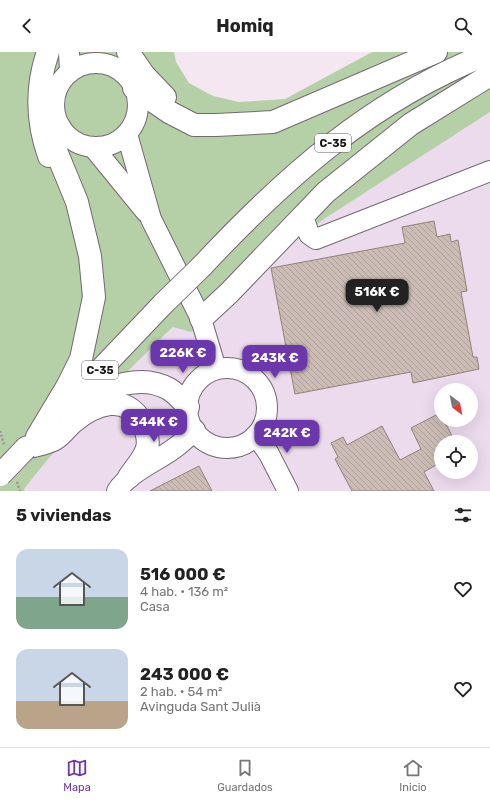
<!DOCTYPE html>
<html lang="es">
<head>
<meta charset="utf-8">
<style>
	:root { --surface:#fff; --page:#f2f2f2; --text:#222; --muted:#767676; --line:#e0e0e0; --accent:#6c36ad }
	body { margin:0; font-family:Rubik,sans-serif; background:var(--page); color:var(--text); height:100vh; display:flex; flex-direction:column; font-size:15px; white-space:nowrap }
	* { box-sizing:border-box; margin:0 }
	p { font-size:13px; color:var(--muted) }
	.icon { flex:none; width:22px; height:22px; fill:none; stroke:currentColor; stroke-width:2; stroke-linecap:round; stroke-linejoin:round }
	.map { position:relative; height:439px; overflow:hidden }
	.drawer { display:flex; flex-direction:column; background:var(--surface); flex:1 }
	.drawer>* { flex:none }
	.needle { width:26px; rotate:148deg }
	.controls { position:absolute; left:434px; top:331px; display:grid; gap:8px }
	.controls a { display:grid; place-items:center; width:44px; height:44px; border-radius:50%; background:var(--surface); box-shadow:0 4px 16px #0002; font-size:20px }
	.price { position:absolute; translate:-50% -34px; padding:0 9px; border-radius:8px; background:var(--accent); color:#fff; font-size:13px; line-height:26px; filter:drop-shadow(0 1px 2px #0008) }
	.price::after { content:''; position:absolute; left:50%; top:24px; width:12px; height:9px; margin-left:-6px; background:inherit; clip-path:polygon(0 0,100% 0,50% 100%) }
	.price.current { background:#222; color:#fff }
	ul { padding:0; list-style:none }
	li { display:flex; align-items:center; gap:12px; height:100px; padding:0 16px }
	li span { display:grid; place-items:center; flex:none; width:112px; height:80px; border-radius:12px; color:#555 }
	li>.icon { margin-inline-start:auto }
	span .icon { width:48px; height:48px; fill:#fffc; stroke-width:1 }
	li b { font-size:17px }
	h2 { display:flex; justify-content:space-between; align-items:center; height:48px; padding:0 16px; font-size:17px }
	header { display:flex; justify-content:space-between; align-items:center; height:52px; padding:0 16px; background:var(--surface); font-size:18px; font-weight:700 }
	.tab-bar { display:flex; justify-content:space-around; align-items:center; height:56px; border-top:1px solid var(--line); background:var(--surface); font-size:11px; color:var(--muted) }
	.tab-bar a { display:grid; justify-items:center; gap:2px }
	.tab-bar .current { color:var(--accent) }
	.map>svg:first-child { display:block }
	.industrial { fill:#ecdbed; fill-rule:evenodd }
	.grass { fill:#b5d0a7 }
	.building { fill:url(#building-back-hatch); stroke:#91827b }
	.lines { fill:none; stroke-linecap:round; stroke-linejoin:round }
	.minor-casing { stroke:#736872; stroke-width:22 }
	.highway-casing { stroke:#736872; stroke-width:24 }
	.path { stroke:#9c929a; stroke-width:2.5; stroke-dasharray:2 2; stroke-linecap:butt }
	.minor { stroke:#fff; stroke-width:20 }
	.highway { stroke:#fff; stroke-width:22 }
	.highway-bridge-casing { stroke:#736872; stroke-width:24; stroke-linecap:butt }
	.highway-bridge { stroke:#fff; stroke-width:22 }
	.labels { text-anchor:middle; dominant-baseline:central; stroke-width:4; stroke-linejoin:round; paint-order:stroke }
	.shield { fill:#fff; stroke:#5f5b5e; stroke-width:1 }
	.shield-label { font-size:11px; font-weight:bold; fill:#1a1519 }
</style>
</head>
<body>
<header><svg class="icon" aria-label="back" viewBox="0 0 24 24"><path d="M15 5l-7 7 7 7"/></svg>Homiq<svg class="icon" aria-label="search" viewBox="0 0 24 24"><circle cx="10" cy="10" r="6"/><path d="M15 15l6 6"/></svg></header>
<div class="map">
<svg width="490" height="439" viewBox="0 0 490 439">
	<defs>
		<pattern id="building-back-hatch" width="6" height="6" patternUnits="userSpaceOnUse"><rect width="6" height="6" fill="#ccbcb5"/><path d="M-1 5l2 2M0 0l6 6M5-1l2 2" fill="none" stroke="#afa19b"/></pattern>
	</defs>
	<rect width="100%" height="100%" fill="#f4e7f2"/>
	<path class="industrial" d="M 490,60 L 490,439 L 25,439 L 24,437 L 53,399 L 141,305 L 174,275 L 191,280 L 291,192 L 324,167 ZM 441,338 L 471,338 L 471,368 L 441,368 ZM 441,390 L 471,390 L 471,420 L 441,420 Z"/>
	<path class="grass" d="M 0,0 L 174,0 L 176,10 L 189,31 L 213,44 L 239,50 L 285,47 L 372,0 L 490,0 L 490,60 L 324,167 L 291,192 L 214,268 L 191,280 L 173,275 C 120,325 69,379 24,437 L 25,439 L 0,439 Z"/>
	<g class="building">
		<path d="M 434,169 L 437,185 L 450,182 L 451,190 L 458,188 L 467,239 L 461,240 L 473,305 L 477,305 L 479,317 L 413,331 L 411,320 L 295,342 L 271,216 L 405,191 L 402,175 Z"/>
		<path d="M 440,361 L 441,368 L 444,368 L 455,390 L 441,390 L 441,410 L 424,420 L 434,439 L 352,439 L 335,407 L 338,405 L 331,391 L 343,385 L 347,393 L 382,374 L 400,408 L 421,397 L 411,376 Z"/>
		<path d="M 199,414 L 212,439 L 150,439 Z"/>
	</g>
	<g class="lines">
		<defs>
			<g id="minor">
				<path d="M 69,0 L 70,19"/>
				<circle cx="96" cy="53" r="42"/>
				<path d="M 127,82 L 151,167 L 201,267 L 216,317"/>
				<path d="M 93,95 L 146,160"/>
				<path d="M 303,164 L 309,182 L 316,187 L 490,119"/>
				<circle cx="227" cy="356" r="40"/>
				<path d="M 256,383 L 269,402 L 288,439"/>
				<path d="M 117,439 C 129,420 158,409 176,395 C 183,390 189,384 195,378"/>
			</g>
			<g id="highway">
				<path d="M 48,0 C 36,34 37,70 49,104"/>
				<path d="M 128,0 L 144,23 L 165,45"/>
				<path d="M 134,36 L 169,60 L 194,73 L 216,73 L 273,70 L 436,0"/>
				<path d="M 202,214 C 286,124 373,47 490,1"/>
				<path d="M 201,267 L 229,241 L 326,140 L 411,72 L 490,23"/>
				<path d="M 84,352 C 105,333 143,322 169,337 C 177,342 182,348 188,355"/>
				<path d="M 64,356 L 163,252"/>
				<path d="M 37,385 L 67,335 L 81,307 L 94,245 L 90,204 L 77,150 L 52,89 L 60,76"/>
				<path d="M 26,396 C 35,393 47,392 55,387 C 62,383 67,375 73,370 C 95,352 126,340 142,371 C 156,396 142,406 129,425"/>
			</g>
		</defs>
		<use href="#minor" class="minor-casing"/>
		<use href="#highway" class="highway-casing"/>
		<g class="path">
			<path d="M 0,379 L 4,393"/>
			<path d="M 17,430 L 20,439"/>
		</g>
		<use href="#minor" class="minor"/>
		<use href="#highway" class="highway"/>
		<defs>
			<g id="highway-bridge">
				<path d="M 163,252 L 202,214"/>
				<path d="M 0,423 L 26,396"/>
			</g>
		</defs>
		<use href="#highway-bridge" class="highway-bridge-casing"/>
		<use href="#highway-bridge" class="highway-bridge"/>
	</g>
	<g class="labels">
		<g class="shield">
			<rect x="315" y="82" width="36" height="18" rx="3"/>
			<rect x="82" y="309" width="36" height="18" rx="3"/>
		</g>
		<g class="shield-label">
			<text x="333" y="91">C-35</text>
			<text x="100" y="318">C-35</text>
		</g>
	</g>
</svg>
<div class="controls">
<a><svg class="needle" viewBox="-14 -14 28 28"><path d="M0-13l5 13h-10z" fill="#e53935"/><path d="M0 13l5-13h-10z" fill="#767676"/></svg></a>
<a><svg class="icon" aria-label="locate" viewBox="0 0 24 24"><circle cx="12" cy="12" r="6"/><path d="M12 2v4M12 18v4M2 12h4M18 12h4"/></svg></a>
</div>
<b class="price current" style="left:377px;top:261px">516K €</b>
<b class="price" style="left:183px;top:322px">226K €</b>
<b class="price" style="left:275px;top:327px">243K €</b>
<b class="price" style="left:154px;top:391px">344K €</b>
<b class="price" style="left:287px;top:402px">242K €</b>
</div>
<section class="drawer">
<h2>5 viviendas<svg class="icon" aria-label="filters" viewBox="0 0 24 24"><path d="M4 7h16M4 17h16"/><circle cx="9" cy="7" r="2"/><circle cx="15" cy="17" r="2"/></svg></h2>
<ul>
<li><span style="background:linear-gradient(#c9d6e8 60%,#7fa58c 0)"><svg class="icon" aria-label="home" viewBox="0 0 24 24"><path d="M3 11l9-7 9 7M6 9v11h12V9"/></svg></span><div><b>516 000 €</b><p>4 hab. · 136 m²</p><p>Casa</p></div><svg class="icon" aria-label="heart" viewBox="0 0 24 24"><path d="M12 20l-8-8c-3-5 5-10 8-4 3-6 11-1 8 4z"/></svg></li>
<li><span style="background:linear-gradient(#c9d6e8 65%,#b9a48a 0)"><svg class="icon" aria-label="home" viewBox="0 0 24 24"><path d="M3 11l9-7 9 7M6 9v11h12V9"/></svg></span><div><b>243 000 €</b><p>2 hab. · 54 m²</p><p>Avinguda Sant Julià</p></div><svg class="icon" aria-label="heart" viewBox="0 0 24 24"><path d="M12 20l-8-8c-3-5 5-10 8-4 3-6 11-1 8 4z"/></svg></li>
</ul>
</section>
<nav class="tab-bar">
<a class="current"><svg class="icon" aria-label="map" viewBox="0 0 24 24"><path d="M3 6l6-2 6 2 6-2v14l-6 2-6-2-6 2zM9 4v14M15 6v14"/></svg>Mapa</a>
<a><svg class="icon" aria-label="saved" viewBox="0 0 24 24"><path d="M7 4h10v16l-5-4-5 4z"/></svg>Guardados</a>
<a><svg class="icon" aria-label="home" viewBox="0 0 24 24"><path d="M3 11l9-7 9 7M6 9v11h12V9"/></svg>Inicio</a>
</nav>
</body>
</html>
